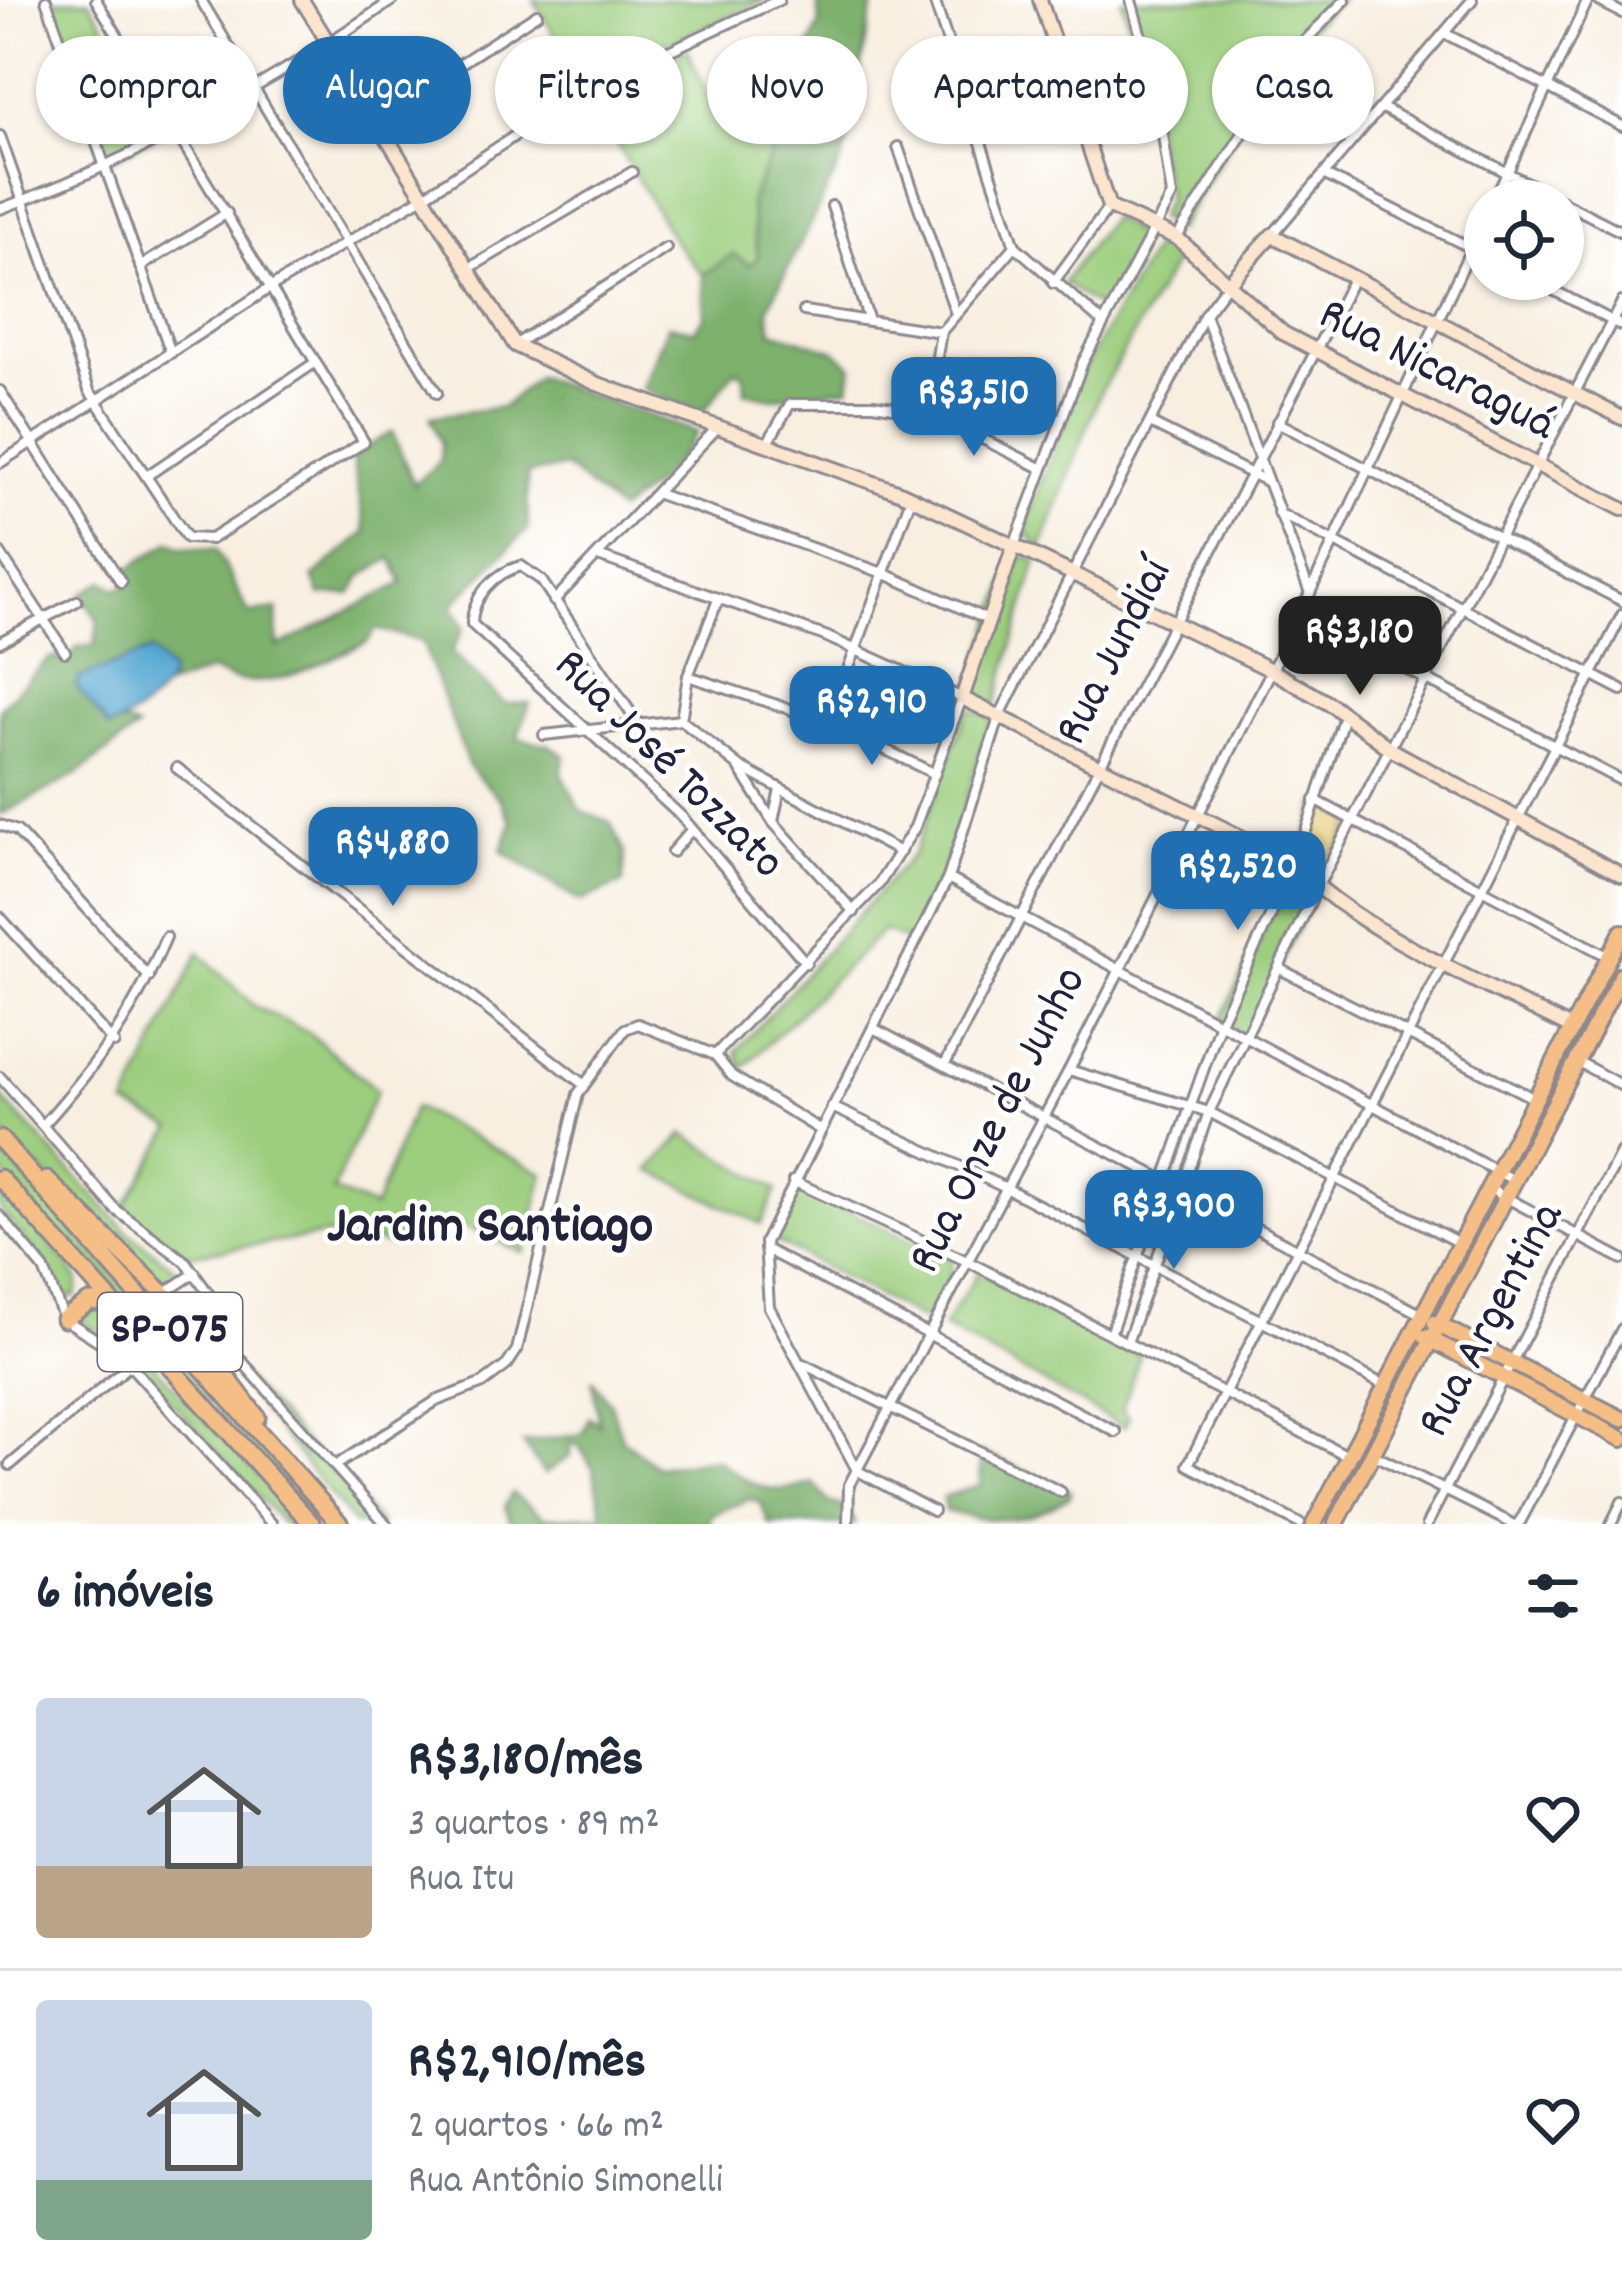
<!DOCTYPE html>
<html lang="pt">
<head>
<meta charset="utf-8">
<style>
	:root { --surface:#fff; --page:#f6f6f7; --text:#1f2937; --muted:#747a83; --line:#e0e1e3; --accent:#1f6fb2 }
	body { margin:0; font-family:Dekko,sans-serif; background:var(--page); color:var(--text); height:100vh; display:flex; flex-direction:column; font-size:45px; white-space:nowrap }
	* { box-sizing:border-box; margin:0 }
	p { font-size:39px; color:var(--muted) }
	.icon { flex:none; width:66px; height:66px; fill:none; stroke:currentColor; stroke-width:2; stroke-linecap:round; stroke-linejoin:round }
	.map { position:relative; height:1524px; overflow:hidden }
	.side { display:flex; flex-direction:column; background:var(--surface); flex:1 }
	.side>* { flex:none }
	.hud { position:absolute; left:36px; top:36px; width:1551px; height:108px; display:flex; gap:24px }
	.buttons { position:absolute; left:1464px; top:180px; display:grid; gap:24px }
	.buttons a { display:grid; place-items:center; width:120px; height:120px; border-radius:50%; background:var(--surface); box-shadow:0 3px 9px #0004; font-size:60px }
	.price { position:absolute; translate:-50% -102px; padding:0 27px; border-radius:24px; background:var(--accent); color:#fff; font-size:39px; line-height:78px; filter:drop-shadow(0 3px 6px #0008) }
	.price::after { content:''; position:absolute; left:50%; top:72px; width:36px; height:27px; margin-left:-18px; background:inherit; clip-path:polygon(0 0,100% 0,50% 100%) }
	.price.current { background:#222; color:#fff }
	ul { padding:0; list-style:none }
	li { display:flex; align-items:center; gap:36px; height:300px; padding:0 36px }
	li+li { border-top:3px solid var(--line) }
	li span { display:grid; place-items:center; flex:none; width:336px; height:240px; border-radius:12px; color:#555 }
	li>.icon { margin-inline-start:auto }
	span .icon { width:144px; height:144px; fill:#fffc; stroke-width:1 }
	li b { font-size:51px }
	h2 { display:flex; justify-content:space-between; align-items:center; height:144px; padding:0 36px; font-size:51px }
	.tag { padding:0 42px; border-radius:54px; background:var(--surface); box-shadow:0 3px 9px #0004; font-size:42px; line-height:108px }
	.tag.current { background:var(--accent); color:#fff }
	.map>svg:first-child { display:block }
	.green { fill:#9cce7e; stroke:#5f785c; stroke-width:3 }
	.forest { fill:#7db16d; stroke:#506a54; stroke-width:3 }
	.sand { fill:#eeda9e; stroke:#887e6c; stroke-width:3 }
	.water { fill:#57a8d2; stroke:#3c6586; stroke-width:3 }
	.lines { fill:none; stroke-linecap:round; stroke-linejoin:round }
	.street-casing { stroke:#8d888e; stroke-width:14 }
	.secondary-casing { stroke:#8d888e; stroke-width:18 }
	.primary-casing { stroke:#8d888e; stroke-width:20 }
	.highway-casing { stroke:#8d888e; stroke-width:21 }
	.street { stroke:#fff; stroke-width:8 }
	.secondary { stroke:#fbe5cf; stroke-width:12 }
	.primary { stroke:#f6be87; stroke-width:14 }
	.highway { stroke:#f6be87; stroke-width:15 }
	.labels { text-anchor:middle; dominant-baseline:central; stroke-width:9; stroke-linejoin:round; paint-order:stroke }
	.shield { fill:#fff; stroke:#646476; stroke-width:3 }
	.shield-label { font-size:45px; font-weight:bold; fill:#22223b }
	.street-label { font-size:48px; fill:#22223b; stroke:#fff }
	.quarter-label { font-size:54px; font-weight:bold; fill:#22223b; stroke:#fff }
</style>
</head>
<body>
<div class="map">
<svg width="1622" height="1524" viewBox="0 0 1622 1524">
	<rect width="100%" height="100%" fill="#fff"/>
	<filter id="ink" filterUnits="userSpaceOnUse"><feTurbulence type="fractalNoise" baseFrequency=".00833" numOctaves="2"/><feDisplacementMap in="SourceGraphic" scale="24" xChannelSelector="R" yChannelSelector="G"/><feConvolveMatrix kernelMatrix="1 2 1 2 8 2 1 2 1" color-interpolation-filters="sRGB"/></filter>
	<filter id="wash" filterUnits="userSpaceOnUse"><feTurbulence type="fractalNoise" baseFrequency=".004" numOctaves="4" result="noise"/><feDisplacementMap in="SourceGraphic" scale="48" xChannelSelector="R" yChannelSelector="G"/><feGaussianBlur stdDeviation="2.7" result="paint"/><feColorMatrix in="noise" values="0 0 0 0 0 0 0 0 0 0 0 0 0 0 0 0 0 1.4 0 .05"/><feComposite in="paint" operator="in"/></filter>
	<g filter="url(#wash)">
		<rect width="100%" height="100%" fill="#f8efe1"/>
		<g class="green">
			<path d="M 50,0 L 89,0 L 162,118 L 160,135 L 107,162 L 103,158 Z"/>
			<path d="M 534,0 L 766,0 L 581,81 Z"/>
			<path d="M 1122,0 L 1340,0 L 1291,45 L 1176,231 L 1158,217 L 1167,199 L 1145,77 Z"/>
			<path d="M 687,49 L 719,121 L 740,108 L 767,122 L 771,154 L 750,202 L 758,257 L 750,266 L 734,255 L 703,275 L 675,243 L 589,96 Z"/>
			<path d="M 1111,217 L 1144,239 L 1102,310 L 1063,283 Z"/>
			<path d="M 1157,242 L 1179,254 L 1101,391 L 1041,549 L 1024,530 L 1082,371 Z"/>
			<path d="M 1022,555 L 1037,561 L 995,707 L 975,697 L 971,686 L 1014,559 Z"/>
			<path d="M 968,708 L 992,717 L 942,874 L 910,943 L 884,930 L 743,1068 L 736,1051 L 914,853 Z"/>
			<path d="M 1295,864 L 1317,888 L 1244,1039 L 1221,1020 Z"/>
			<path d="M 199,952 L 254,1006 L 309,1033 L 377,1090 L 333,1191 L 374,1208 L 414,1107 L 544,1174 L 524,1253 L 451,1221 L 389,1245 L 340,1233 L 187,1255 L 128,1215 L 125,1206 L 172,1128 L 126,1105 Z"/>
			<path d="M 0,1096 L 129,1233 L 177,1270 L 172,1282 L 145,1270 L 0,1132 Z"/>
			<path d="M 684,1134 L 777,1190 L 761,1224 L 650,1170 Z"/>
			<path d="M 0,1148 L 334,1524 L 318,1524 L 0,1170 Z"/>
			<path d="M 795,1186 L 952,1260 C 951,1283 945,1309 923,1320 L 774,1240 Z"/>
			<path d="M 0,1188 L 71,1268 L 78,1281 L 76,1296 L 59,1297 L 38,1255 L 0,1210 Z"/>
			<path d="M 978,1272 L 1140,1355 L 1122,1410 L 1129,1417 L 1124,1427 L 943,1327 Z"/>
			<path d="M 195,1290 L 213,1336 L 233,1366 L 381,1524 L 354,1524 L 187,1318 L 181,1299 Z"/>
			<path d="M 101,1308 L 303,1524 L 283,1524 L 138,1365 L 77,1316 Z"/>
		</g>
		<g class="forest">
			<path d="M 817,0 L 874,0 L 844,156 L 768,308 L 772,331 L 836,351 L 852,366 L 849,388 L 771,398 L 745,392 L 744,375 L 736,369 L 700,416 L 642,388 L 668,325 L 694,330 L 705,317 L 703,275 L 734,254 L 750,265 L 758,257 L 750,202 L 771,154 L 767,122 L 740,108 L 800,65 L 820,24 Z"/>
			<path d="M 538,377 L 697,432 L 666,476 L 619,511 L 565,467 L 527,474 L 528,529 L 452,605 L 464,628 L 451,652 L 505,704 L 530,703 L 517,738 L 549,745 L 565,756 L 561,772 L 580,810 L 610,822 L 625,853 L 623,883 L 580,902 L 502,851 L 512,822 L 501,800 L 469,767 L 422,641 L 376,629 L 367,642 C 317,663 264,700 212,671 L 168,686 L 170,673 L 144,653 L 95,674 L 109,728 L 124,723 L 137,729 L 76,775 L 0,815 L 0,708 C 15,693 33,673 51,658 L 71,658 L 77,647 L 95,645 L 98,621 L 81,594 L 104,581 L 116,589 L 128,585 L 123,572 L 171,541 L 180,547 L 216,549 L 249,614 L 277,609 L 278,647 L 403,583 L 392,558 L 362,576 L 351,594 L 320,595 L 313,577 L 366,532 L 352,456 L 392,432 L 414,484 L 440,462 L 441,443 L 430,417 L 503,407 Z"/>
			<path d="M 592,1379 L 611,1404 L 622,1439 L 657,1467 L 716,1459 C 751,1485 770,1499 813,1483 L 829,1503 L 849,1508 L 855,1524 L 769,1524 L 761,1503 L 749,1499 L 711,1515 L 709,1524 L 511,1524 L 505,1506 L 512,1493 L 544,1517 L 603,1515 L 593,1468 L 578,1445 L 570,1443 L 570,1456 L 544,1474 L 523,1443 L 583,1434 L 589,1417 L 599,1425 Z"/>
			<path d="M 981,1452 L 1071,1491 L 1070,1496 C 1026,1524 997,1524 945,1511 L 943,1497 L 980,1485 Z"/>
		</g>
		<path class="sand" d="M 1317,803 L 1353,822 L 1322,878 L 1301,855 Z"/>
		<path class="water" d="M 151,651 L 171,673 C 165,697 131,720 109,728 L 76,686 L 79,678 Z"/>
	</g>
	<g filter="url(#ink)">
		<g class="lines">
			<defs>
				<g id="street">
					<path d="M 46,0 L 171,353"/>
					<path d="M 201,0 L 437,393"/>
					<path d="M 934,0 L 1015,246 L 1103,323"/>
					<path d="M 1597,0 L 1622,13"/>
					<path d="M 1446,34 L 1622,126"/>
					<path d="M 1384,109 L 1562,201"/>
					<path d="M 375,119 L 537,14"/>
					<path d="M 0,136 L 89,390 L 187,538 L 211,539 L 364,442 L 96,0"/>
					<path d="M 898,147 L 955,311"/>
					<path d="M 1325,175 L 1485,255"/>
					<path d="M 1494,201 L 1588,0"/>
					<path d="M 1563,202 L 1622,232"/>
					<path d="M 832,206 L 869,321"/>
					<path d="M 0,209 C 140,158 270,84 393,0"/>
					<path d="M 1273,234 L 1472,0"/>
					<path d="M 1177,237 L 1295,51 L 1345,0"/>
					<path d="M 140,267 L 227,213"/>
					<path d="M 468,269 L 632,172"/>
					<path d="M 1532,279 L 1622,326"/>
					<path d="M 1053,283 L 1109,207"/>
					<path d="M 804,311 L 941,332"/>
					<path d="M 1205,315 L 1310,593"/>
					<path d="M 516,344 L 666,248"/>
					<path d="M 0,391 L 121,582"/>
					<path d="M 928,412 L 941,332 L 1015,246"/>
					<path d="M 1277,422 L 1622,601"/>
					<path d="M 1150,423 L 1266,481"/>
					<path d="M 767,444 L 790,404 L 873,404 L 928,412 L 1039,467"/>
					<path d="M 0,463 L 273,286 L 423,197 L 582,91 L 779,0"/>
					<path d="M 148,475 L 316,362"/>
					<path d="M 658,494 L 883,573 L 988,620"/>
					<path d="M 1278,513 L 1622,690"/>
					<path d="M 1014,546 L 1083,362 L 1172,196 L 1157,95 L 1131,0"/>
					<path d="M 0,553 L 65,652"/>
					<path d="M 598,556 L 825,636 L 962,698 L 915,827 L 879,884 L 715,1055"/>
					<path d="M 554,601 L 716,429"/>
					<path d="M 1300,614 L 1622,781"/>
					<path d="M 0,642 L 77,601"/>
					<path d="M 688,676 L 829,722 L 935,774"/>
					<path d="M 681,720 L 740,767 L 900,852"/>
					<path d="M 681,720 L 688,676 L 718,600"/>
					<path d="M 829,722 L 911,498"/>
					<path d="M 639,725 L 541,580 L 521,566 C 494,573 472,597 472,624 L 682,817 L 806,963"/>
					<path d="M 544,735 L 681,720"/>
					<path d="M 177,768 L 583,1084"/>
					<path d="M 740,769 L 773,822 L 854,912"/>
					<path d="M 1315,800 L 1609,957"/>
					<path d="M 773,821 L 780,789"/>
					<path d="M 0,825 L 17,831 L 149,977"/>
					<path d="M 672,852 L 692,829"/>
					<path d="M 948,878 L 1515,1181"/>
					<path d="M 0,917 L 114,1043"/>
					<path d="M 1280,969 L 1535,1099"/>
					<path d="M 873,1028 L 1424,1316"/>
					<path d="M 1577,1061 L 1622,1086"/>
					<path d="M 945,1064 L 1354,277"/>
					<path d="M 1069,1070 L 1209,1112 L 1461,1244"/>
					<path d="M 0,1077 L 115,1209 L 186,1262 L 213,1300 L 231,1349 L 386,1524"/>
					<path d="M 832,1107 L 1006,1188 L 1386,1386"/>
					<path d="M 44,1124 C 97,1065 135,1012 166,937"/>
					<path d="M 793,1181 L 969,1262 L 1348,1456"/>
					<path d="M 1490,1189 L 1622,1259"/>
					<path d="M 0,1216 L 44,1269 L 64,1319 L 121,1355 L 272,1524"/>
					<path d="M 765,1249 L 1116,1432"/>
					<path d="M 166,1292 L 195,1273"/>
					<path d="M 1110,1334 L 1221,1020 L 1295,864 L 1344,716"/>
					<path d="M 1127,1343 L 1209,1112 L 1317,888 L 1622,302"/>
					<path d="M 803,1364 L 1061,1492"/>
					<path d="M 1374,1455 L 1513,1524"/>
					<path d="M 10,1465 L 130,1365"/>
					<path d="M 335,1466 L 436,1401 L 483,1383 L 507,1365 L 517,1350 L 578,1094 L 625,1029 L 638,1024 L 715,1055 L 732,1076 L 819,1129"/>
					<path d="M 857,1470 L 769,1307 L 765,1242 L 948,878 L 1000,715 L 1205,314 L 1227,285"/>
					<path d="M 858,1471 L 933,1511"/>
					<path d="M 848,1524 L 849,1485 L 1069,1070 L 1300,614 L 1485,219"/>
					<path d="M 1300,1524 L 1188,1465 L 1622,615"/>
					<path d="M 1427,1524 L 1622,1151"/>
					<path d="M 1519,1524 L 1622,1329"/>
					<path d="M 1611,1524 L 1622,1502"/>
				</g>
				<g id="secondary">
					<path d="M 302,0 L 515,345 L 595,383 L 902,493 L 1071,573 L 1271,670 L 1333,706 L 1392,750 L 1622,875"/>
					<path d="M 1040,0 L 1109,207 L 1177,238 L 1283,333 L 1622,509"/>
					<path d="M 1228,284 L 1272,235 L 1622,418"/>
					<path d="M 1014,546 L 962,698 L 1295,864 C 1355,931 1491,987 1573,1029"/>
				</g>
				<g id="primary">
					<path d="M 1435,1323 L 1622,1419"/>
					<path d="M 1426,1337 L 1622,1439"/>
					<path d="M 1314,1524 L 1622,932"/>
					<path d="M 1336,1524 L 1622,974"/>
				</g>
				<g id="highway">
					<path d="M 0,1139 L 340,1524"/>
					<path d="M 0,1178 L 312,1524"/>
					<path d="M 47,1180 L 164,1294 L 257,1417"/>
					<path d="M 64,1319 L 89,1302 L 112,1302"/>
				</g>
			</defs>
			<use href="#street" class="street-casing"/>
			<use href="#secondary" class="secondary-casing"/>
			<use href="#primary" class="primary-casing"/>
			<use href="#highway" class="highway-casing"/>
			<use href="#street" class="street"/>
			<use href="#secondary" class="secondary"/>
			<use href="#primary" class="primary"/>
			<use href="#highway" class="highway"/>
		</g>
	</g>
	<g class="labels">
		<rect class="shield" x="98" y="1293" width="144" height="78" rx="9"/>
		<g class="shield-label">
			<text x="170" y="1332">SP-075</text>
		</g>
		<g class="street-label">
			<text transform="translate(1436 372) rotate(27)">Rua Nicaraguá</text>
			<text transform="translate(1116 653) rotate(-63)">Rua Jundiaí</text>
			<text transform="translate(667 766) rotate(45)">Rua José Tozzato</text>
			<text transform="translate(1000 1121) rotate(-63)">Rua Onze de Junho</text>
			<text transform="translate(1493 1321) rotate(-62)">Rua Argentina</text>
		</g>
		<g class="quarter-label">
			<text x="490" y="1229">Jardim Santiago</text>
		</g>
	</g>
</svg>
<div class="buttons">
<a><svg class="icon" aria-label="locate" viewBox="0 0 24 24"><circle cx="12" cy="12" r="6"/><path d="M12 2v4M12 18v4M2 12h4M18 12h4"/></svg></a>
</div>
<b class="price" style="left:974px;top:459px">R$3,510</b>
<b class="price current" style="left:1360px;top:698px">R$3,180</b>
<b class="price" style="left:872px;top:768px">R$2,910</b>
<b class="price" style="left:393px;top:909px">R$4,880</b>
<b class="price" style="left:1238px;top:933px">R$2,520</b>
<b class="price" style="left:1174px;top:1272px">R$3,900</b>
<div class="hud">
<a class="tag">Comprar</a>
<a class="tag current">Alugar</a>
<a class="tag">Filtros</a>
<a class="tag">Novo</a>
<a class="tag">Apartamento</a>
<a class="tag">Casa</a>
</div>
</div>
<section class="side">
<h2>6 imóveis<svg class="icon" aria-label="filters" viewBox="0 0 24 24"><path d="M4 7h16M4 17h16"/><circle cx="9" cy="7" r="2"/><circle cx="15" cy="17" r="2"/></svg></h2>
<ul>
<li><span style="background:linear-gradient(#c9d6e8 70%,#b9a48a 0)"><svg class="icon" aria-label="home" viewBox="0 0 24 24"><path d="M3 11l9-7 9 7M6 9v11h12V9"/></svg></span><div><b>R$3,180/mês</b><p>3 quartos · 89 m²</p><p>Rua Itu</p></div><svg class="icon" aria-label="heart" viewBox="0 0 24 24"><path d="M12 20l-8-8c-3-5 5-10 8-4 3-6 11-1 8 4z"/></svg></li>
<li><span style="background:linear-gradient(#c9d6e8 75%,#7fa58c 0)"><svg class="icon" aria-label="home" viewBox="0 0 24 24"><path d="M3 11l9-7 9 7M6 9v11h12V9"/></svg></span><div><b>R$2,910/mês</b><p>2 quartos · 66 m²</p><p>Rua Antônio Simonelli</p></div><svg class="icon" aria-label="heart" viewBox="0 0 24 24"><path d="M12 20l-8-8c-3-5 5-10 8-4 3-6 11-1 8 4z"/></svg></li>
</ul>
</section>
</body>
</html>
